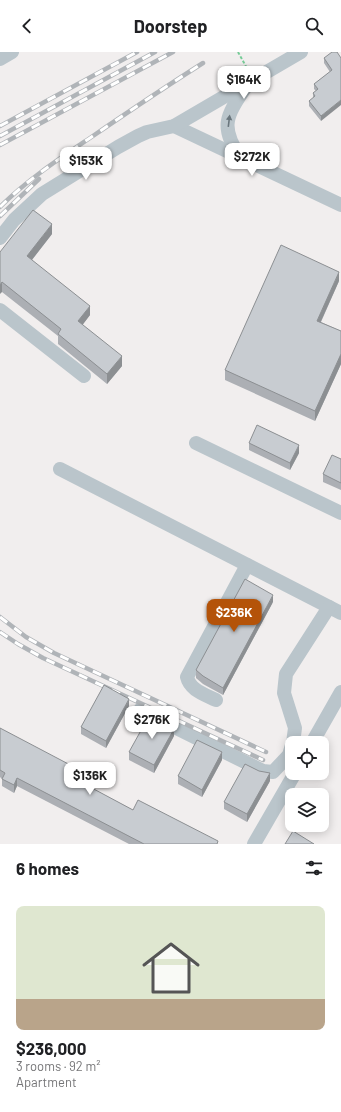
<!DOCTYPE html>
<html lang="en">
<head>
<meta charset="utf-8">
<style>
	:root { --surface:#fff; --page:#f6f6f6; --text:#202124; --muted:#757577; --accent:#b45309 }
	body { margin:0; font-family:Barlow,sans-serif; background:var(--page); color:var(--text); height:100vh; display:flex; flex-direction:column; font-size:15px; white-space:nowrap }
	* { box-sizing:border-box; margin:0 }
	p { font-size:13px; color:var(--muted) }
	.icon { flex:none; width:22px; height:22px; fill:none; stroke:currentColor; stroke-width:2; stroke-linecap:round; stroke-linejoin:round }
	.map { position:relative; height:792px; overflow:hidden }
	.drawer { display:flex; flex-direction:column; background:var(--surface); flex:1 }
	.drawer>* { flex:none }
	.tools { position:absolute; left:285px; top:684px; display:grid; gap:8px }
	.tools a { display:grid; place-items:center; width:44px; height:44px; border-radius:8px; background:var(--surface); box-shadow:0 2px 10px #0003; font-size:20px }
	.price { position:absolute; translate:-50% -34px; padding:0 9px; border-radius:8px; background:#fff; color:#222; font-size:13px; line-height:26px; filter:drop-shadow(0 1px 2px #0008) }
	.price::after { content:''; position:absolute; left:50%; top:24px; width:12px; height:9px; margin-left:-6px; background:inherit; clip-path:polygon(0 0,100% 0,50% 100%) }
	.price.on { background:var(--accent); color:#fff }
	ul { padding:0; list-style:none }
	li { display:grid; align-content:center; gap:8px; height:212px; padding:0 16px }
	li span { display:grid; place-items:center; height:124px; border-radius:8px; color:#555 }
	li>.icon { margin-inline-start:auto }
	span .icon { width:72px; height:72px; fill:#fffc; stroke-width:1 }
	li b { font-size:17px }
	h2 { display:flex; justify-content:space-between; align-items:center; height:48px; padding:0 16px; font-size:17px }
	header { display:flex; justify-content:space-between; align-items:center; height:52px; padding:0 16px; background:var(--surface); font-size:18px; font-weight:700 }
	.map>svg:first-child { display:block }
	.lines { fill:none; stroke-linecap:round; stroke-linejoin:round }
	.path { stroke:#76cb97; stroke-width:2; stroke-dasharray:3 2; stroke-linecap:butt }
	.minor { stroke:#bac5cb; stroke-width:14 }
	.rail-casing { stroke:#b0b4b8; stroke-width:4.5 }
	.rail { stroke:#fff; stroke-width:3; stroke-dasharray:9; stroke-linecap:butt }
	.wall { fill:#acafb4 }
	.shaded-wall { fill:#8c8f92 }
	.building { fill:#c8ccd1; stroke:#8c8f92 }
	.oneway { fill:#6a767d }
</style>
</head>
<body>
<header><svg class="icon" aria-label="back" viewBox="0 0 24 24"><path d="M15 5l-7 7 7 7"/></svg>Doorstep<svg class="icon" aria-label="search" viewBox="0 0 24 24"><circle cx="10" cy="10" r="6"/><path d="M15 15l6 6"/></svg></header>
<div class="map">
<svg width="341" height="792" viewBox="0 0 341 792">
	<rect width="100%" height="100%" fill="#f1eeee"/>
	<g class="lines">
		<path class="path" d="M 238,0 L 248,18"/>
		<g class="minor">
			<path d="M 0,7 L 12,0"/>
			<path d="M 174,74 L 341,153"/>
			<path d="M 240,105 C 218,73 228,62 247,33"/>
			<path d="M 0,186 L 14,168 L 42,142 L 118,95 L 138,84 L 147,80 L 174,74 L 301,0"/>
			<path d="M 0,258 L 84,324"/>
			<path d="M 196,391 L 341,461"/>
			<path d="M 60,417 L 341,561"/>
			<path d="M 216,648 C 204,642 190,638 187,625 L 247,513"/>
			<path d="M 140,658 L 263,719 L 273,720 L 289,703 L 292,693"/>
			<path d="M 293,691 L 295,676 L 284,641 L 286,622 L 329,555"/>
			<path d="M 312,691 L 341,640"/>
			<path d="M 254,792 L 295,721"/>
		</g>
		<defs>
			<g id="rail">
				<path d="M 0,74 L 137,0"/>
				<path d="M 0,84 L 155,0"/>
				<path d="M 0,93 L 173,0"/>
				<path d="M 0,155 C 27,128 59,107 90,86 C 128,60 165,35 203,11"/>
				<path d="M 0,164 L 39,127"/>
				<path d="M 0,565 L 26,585 L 54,601 L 266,700"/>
				<path d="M 0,580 L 18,592 L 43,606 L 263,708"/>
			</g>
		</defs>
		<use href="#rail" class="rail-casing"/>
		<use href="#rail" class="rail"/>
	</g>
	<g class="wall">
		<path d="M 337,0 L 321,69 L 309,54 L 309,49 L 313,46 L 313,41 L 316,39 L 314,37 L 314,32 L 330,20 L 324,11 L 324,6 Z"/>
		<path d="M 52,182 L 32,208 L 90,263 L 82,273 L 122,314 L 107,332 L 58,292 L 58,284 L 2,240 L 0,200 Z"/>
		<path d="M 339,229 L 321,270 L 341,279 L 341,312 L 315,369 L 225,328 L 225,318 Z"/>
		<path d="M 249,391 L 299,401 L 290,418 L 249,398 Z"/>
		<path d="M 341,407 L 341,438 L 323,430 L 323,422 Z"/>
		<path d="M 273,550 L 223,643 L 203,632 L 196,626 L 196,618 Z"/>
		<path d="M 129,654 L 106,696 L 81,682 L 81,675 Z"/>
		<path d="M 0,676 L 95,733 L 93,737 L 133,758 L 218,792 L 129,792 L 17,734 L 14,741 L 2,734 L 2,727 L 0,725 Z"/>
		<path d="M 174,684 L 154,721 L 129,708 L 129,700 Z"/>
		<path d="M 222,708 L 202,745 L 178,732 L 178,724 Z"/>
		<path d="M 270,729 L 247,770 L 224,757 L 224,750 Z"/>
		<path d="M 292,752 L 292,762 L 290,761 L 290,756 Z"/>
	</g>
	<g class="shaded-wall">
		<path d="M 341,48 L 341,53 L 321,69 L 321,64 Z"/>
		<path d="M 52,172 L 52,182 L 27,214 L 27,204 Z"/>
		<path d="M 339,220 L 339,229 L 317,278 L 317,269 Z"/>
		<path d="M 2,230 L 2,240 L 0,242 L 0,233 Z"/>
		<path d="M 90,254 L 90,263 L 78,279 L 78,269 Z"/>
		<path d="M 341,302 L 341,312 L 315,369 L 315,359 Z"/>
		<path d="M 122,304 L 122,314 L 107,332 L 107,322 Z"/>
		<path d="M 299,393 L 299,401 L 290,418 L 290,411 Z"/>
		<path d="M 273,543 L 273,550 L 223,643 L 223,636 Z"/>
		<path d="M 129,647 L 129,654 L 106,696 L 106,689 Z"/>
		<path d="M 174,677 L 174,684 L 154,721 L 154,713 Z"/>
		<path d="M 222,700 L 222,708 L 202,745 L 202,738 Z"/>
		<path d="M 270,721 L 270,729 L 247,770 L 247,762 Z"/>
		<path d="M 17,726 L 17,734 L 14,741 L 14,733 Z"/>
		<path d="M 95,726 L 95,733 L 90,743 L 90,735 Z"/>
	</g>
	<g class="building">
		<path d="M 332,0 L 337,0 L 341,6 L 341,48 L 321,64 L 309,49 L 315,44 L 313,41 L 318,37 L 314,32 L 332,18 L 324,6 Z"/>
		<path d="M 33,158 L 52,172 L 27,204 L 90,254 L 78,269 L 122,304 L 107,322 L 58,282 L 61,277 L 2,230 L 0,233 L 0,200 Z"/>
		<path d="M 281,193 L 339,220 L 317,269 L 341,279 L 341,302 L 315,359 L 225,318 Z"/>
		<path d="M 257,373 L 299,393 L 290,411 L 249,391 Z"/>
		<path d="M 332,403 L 341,407 L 341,431 L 323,422 Z"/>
		<path d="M 245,527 L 273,543 L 223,636 L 203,624 L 196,618 Z"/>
		<path d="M 104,633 L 129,647 L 106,689 L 81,675 Z"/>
		<path d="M 149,664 L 174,677 L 154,713 L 129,700 Z"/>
		<path d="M 0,676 L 95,726 L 90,735 L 133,758 L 138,748 L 218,789 L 217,792 L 144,792 L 17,726 L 14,733 L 2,727 L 5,721 L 0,718 Z"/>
		<path d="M 197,688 L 222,700 L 202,738 L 178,724 Z"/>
		<path d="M 245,712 L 259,719 L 270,721 L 247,762 L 224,750 Z"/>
		<path d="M 292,752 L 292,757 L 290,756 Z"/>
		<path d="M 293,779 L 314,792 L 285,792 Z"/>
	</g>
	<defs><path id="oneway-solid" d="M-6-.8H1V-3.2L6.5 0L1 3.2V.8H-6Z"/></defs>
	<use class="oneway" href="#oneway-solid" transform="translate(229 69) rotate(-83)"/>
</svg>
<div class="tools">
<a><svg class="icon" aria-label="locate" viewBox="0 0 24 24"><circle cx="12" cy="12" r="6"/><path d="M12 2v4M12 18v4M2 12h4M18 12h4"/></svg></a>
<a><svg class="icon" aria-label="layers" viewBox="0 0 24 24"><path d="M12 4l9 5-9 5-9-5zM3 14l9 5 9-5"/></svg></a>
</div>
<b class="price" style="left:244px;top:48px">$164K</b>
<b class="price" style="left:252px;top:125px">$272K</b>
<b class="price" style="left:86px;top:129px">$153K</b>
<b class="price on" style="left:234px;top:581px">$236K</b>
<b class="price" style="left:152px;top:688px">$276K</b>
<b class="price" style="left:90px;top:744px">$136K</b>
</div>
<section class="drawer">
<h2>6 homes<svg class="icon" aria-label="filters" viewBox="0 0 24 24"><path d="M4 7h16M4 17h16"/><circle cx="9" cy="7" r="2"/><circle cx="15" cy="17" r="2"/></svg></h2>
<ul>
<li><span style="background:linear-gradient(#dfe7d0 75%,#b9a48a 0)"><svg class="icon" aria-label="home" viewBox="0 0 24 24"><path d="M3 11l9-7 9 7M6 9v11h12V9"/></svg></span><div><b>$236,000</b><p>3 rooms · 92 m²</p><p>Apartment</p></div></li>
</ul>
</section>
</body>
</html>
